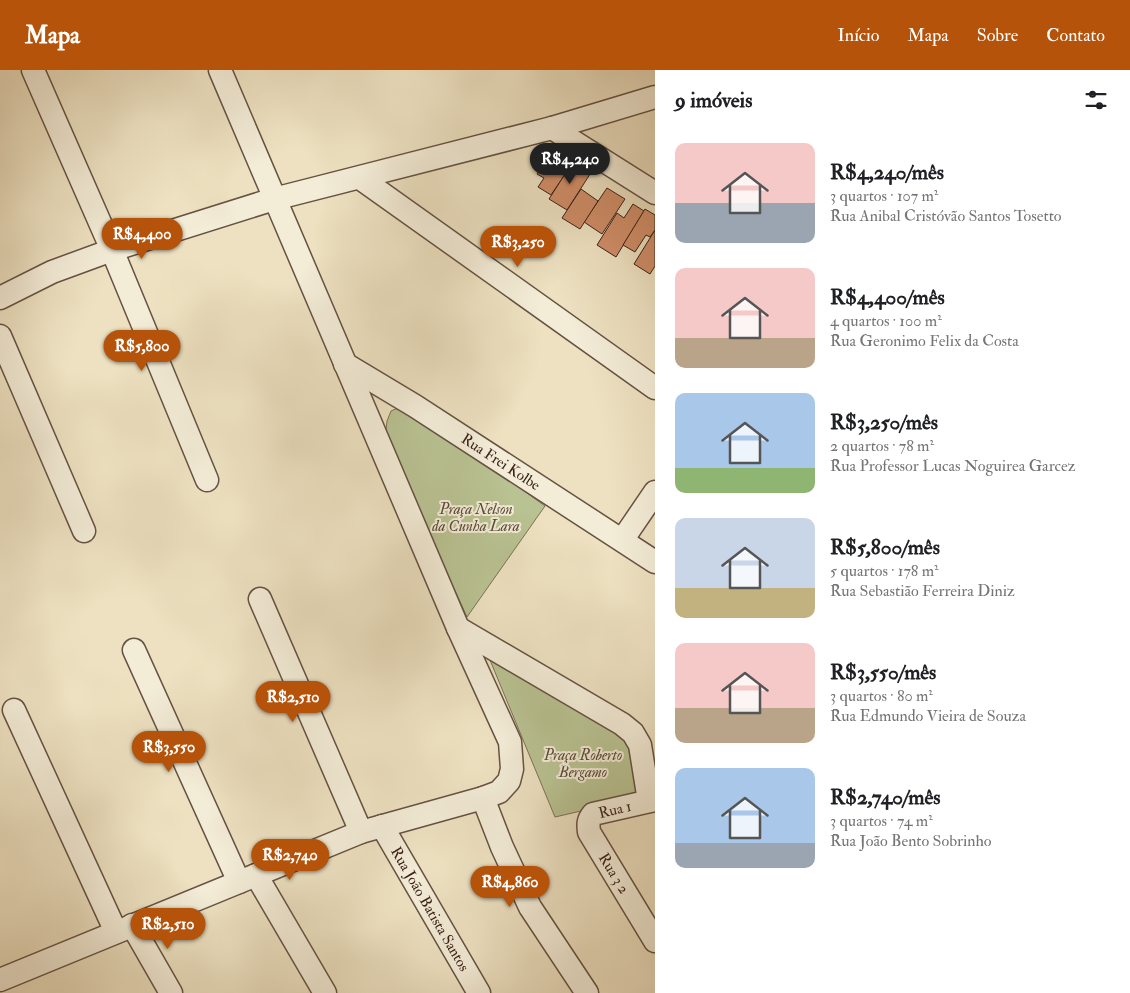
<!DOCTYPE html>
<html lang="pt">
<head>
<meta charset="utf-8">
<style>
	:root { --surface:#fff; --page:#f2f2f2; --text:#202124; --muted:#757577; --accent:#b45309 }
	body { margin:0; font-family:"IM FELL Double Pica",serif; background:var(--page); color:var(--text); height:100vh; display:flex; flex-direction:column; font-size:19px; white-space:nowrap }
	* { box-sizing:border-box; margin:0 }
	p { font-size:16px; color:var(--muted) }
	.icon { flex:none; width:28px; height:28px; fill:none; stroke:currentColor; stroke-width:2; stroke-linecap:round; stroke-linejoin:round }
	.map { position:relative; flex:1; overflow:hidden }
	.panel { display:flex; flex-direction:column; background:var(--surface); width:475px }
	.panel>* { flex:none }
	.price { position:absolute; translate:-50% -42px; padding:0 11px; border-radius:18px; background:var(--accent); color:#fff; font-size:16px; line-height:32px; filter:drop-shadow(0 1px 2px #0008) }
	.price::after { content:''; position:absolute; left:50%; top:30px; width:15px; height:11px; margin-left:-8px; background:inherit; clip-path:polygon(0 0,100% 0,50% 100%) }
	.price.current { background:#222; color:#fff }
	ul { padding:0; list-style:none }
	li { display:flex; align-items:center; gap:15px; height:125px; padding:0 20px }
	li span { display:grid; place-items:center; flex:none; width:140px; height:100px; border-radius:10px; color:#555 }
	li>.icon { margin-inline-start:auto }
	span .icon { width:60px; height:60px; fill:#fffc; stroke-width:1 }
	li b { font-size:21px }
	h2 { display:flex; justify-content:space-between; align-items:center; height:60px; padding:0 20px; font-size:21px }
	header { display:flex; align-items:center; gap:30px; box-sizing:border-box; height:70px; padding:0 25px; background:var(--accent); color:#fff }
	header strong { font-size:24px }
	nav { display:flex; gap:28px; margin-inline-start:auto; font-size:18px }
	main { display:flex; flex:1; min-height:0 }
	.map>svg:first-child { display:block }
	.green { fill:#b9c292; stroke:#797256 }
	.building { fill:#cf8e68; stroke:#392219 }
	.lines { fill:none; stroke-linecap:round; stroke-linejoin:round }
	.minor-casing { stroke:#665243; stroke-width:25 }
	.minor { stroke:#f3ecd7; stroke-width:22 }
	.labels { text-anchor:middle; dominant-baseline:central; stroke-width:4; stroke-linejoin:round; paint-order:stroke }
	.street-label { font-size:15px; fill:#392219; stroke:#f3ecd7 }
	.park-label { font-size:15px; font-style:italic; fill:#594a37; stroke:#f3ecd7 }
</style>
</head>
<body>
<header>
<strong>Mapa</strong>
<nav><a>Início</a><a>Mapa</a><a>Sobre</a><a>Contato</a></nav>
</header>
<main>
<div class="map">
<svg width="655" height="923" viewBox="0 0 655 923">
	<rect width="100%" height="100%" fill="#ede1c1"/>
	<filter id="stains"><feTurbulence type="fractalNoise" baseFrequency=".004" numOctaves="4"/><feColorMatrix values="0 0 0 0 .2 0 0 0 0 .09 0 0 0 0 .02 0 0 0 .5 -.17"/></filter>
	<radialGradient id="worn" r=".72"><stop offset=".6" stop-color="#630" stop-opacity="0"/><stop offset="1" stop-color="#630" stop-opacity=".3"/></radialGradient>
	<g class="green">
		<path d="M 405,335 L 545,436 L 467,547 L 385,369 L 387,351 L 391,341 Z"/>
		<path d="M 485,578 L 626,669 L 642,727 L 555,747 Z"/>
	</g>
	<g class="building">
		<path d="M 551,84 L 570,97 L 551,125 L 538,117 L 544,108 L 537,104 Z"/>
		<path d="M 574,90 L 592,101 L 567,140 L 549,129 Z"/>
		<path d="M 607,118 L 625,129 L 602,164 L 584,152 Z"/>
		<path d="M 581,119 L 598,131 L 580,159 L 562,148 Z"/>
		<path d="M 633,134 L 644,141 L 616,187 L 597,175 L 617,143 L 624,148 Z"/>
		<path d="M 645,139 L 655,145 L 655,160 L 650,167 L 646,165 L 635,182 L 623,175 Z"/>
		<path d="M 655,160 L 655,196 L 650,204 L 634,194 Z"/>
	</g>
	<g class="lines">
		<defs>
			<g id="minor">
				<path d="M 33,0 L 112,180 L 207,410"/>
				<path d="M 552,58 L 655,123"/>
				<path d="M 360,108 L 655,318"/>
				<path d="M 0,228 L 52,202 L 112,180 L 274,129 L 552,58 L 655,27"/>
				<path d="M 0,266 L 84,461"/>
				<path id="s1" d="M 345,294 L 415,336 L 655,492"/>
				<path d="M 623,469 L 655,422"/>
				<path d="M 260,529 L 361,762"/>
				<path d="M 458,558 L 622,654 L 633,663 L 640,675 L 649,731"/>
				<path d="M 134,580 L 239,812"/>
				<path d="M 14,640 L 116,862"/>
				<path d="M 483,728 L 502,777 L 530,837 L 587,923"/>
				<path id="s2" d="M 655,730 L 593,744 C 588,750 588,754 589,762 L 655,871"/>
				<path id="s3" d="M 382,756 L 479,923"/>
				<path d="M 256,805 L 325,923"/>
				<path d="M 132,855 L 171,923"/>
				<path d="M 0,910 L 361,762 L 483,728 L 499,722 L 509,711 L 512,699 L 510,672 L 458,558 L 220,0"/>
			</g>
		</defs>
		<use href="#minor" class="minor-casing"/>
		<use href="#minor" class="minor"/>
	</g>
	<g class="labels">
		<g class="street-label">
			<text stroke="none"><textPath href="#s1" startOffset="184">Rua Frei Kolbe</textPath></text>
			<text transform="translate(615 740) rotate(-14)">Rua 1</text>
			<text stroke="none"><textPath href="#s2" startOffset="131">Rua 3 2</textPath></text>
			<text stroke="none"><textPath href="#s3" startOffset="96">Rua João Batista Santos</textPath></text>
		</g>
		<g class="park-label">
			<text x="476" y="439">Praça Nelson<tspan x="476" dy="17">da Cunha Lara</tspan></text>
			<text x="583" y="685">Praça Roberto<tspan x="583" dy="17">Bergamo</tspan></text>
		</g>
	</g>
	<rect width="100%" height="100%" filter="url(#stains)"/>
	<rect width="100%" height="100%" fill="url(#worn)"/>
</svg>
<b class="price current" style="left:570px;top:115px">R$4,240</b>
<b class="price" style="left:142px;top:190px">R$4,400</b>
<b class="price" style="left:518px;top:198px">R$3,250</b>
<b class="price" style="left:142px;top:302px">R$5,800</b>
<b class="price" style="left:293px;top:653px">R$2,510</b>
<b class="price" style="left:169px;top:703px">R$3,550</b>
<b class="price" style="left:290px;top:811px">R$2,740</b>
<b class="price" style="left:510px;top:838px">R$4,860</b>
<b class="price" style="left:168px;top:880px">R$2,510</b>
</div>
<section class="panel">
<h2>9 imóveis<svg class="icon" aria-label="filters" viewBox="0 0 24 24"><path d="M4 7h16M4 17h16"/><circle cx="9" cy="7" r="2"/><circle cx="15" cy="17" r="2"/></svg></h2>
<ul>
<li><span style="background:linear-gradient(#f6c9c9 60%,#9aa5b1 0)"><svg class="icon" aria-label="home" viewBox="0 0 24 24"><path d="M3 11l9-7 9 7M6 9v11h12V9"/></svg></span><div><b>R$4,240/mês</b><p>3 quartos · 107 m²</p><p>Rua Anibal Cristóvão Santos Tosetto</p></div></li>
<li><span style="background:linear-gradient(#f6c9c9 70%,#b9a48a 0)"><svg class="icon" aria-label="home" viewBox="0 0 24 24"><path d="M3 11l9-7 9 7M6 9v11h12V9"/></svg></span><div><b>R$4,400/mês</b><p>4 quartos · 100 m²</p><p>Rua Geronimo Felix da Costa</p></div></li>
<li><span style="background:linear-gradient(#a9c7e8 75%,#8fb573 0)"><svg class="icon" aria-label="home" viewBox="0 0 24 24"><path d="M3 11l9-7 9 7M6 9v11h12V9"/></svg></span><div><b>R$3,250/mês</b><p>2 quartos · 78 m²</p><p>Rua Professor Lucas Noguirea Garcez</p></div></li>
<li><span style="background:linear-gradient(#c9d6e8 70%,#c2b280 0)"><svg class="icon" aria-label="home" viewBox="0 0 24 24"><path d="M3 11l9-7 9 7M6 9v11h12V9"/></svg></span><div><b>R$5,800/mês</b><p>5 quartos · 178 m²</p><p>Rua Sebastião Ferreira Diniz</p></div></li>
<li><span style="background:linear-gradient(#f6c9c9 65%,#b9a48a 0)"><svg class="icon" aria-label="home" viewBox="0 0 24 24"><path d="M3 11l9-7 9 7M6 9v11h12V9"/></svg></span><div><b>R$3,550/mês</b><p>3 quartos · 80 m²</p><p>Rua Edmundo Vieira de Souza</p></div></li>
<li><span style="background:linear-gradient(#a9c7e8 75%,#9aa5b1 0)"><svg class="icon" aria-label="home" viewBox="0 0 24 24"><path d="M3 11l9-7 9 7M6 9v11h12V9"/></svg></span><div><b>R$2,740/mês</b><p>3 quartos · 74 m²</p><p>Rua João Bento Sobrinho</p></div></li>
</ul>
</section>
</main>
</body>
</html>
